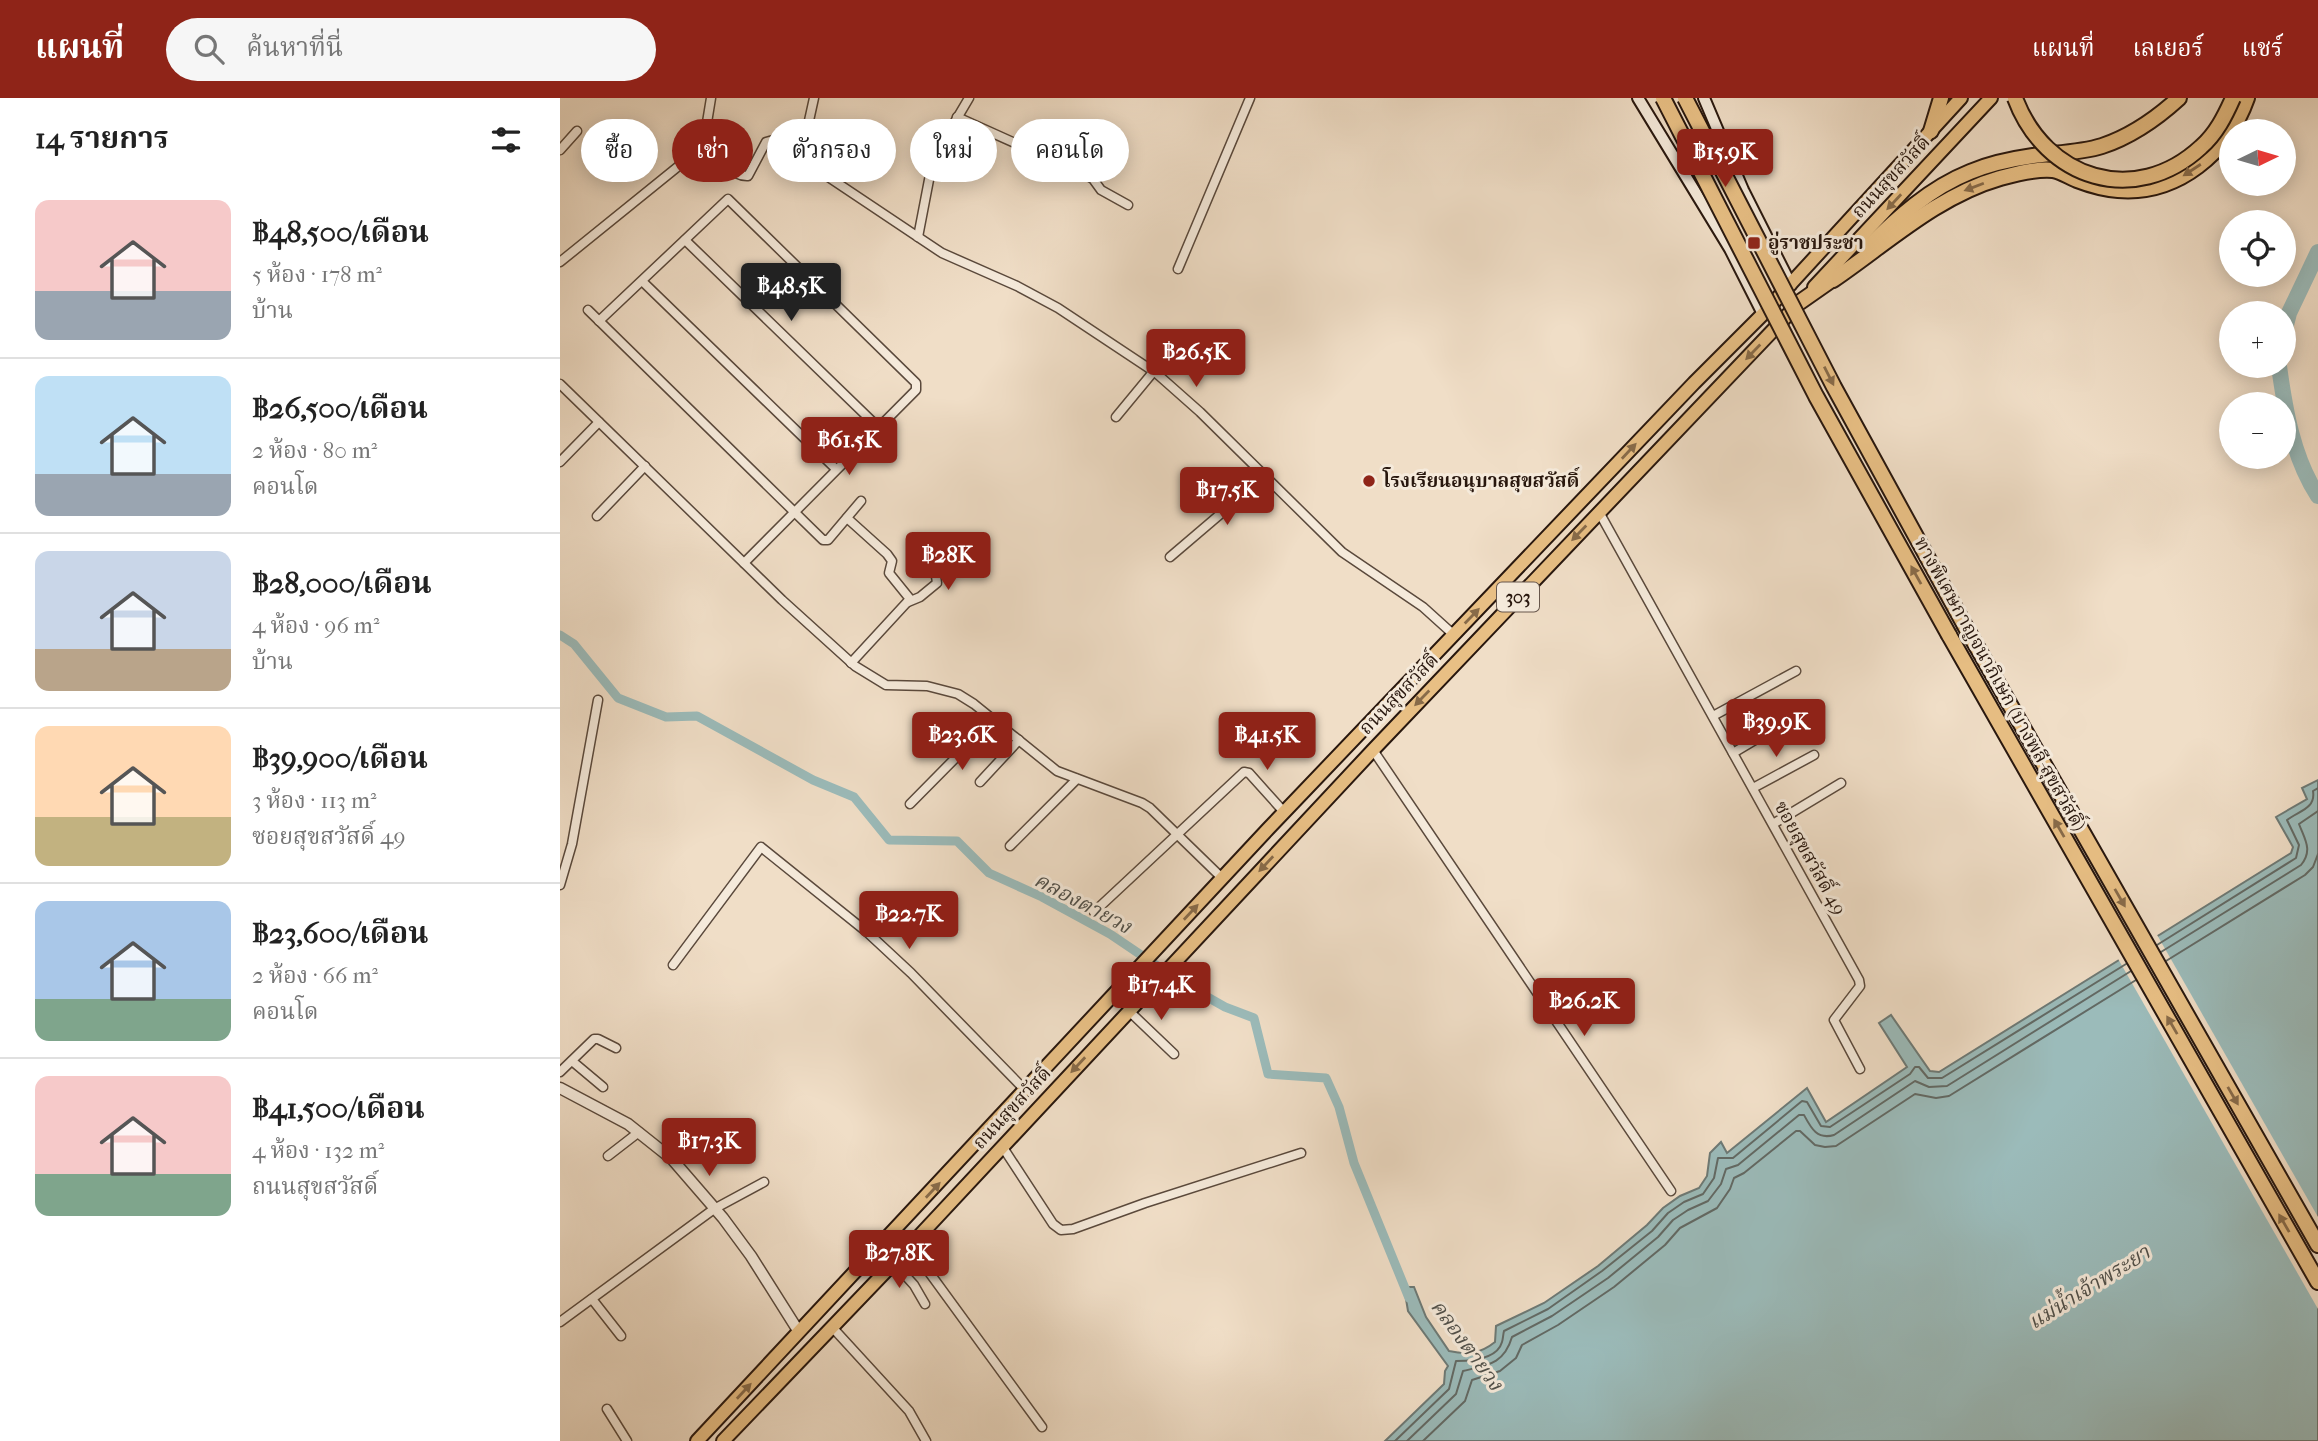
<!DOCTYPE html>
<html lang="th">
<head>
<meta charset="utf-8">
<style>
	:root { --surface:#fff; --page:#f6f6f6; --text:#222; --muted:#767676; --line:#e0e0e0; --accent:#8f2418 }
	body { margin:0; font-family:"IM FELL French Canon","Noto Serif Thai",serif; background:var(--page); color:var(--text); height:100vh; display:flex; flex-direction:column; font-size:26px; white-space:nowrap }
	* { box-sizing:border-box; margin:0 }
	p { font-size:23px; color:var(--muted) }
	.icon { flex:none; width:38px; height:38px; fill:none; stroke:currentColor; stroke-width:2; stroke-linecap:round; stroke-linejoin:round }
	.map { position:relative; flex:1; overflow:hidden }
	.sheet { display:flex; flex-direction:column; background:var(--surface); width:560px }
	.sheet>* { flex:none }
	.top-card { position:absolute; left:21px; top:21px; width:665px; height:63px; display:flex; gap:14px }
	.needle { width:46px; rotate:85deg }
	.controls { position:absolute; left:1659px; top:21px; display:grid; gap:14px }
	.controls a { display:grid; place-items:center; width:77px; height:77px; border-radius:50%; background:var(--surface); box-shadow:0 4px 18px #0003; font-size:35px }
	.price { position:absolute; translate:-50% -60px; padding:0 16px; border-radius:7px; background:var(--accent); color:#fff; font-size:23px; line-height:46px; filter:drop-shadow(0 2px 4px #0008) }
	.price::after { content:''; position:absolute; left:50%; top:42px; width:21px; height:16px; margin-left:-10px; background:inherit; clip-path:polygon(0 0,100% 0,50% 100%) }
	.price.current { background:#222; color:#fff }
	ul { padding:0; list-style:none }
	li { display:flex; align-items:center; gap:21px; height:175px; padding:0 35px }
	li+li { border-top:2px solid var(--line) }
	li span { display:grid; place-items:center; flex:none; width:196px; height:140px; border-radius:14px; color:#555 }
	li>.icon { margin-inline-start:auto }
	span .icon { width:84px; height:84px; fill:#fffc; stroke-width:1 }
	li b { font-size:30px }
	h2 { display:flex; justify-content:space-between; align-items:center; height:84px; padding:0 35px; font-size:30px }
	.pill { padding:0 24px; border-radius:32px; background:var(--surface); box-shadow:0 4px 18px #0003; font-size:24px; line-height:63px }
	.pill.current { background:var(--accent); color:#fff }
	header { display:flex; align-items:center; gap:42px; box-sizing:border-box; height:98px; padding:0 35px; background:var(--accent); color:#fff }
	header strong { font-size:33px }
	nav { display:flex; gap:38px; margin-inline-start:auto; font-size:24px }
	.search { width:490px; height:63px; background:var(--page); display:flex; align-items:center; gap:18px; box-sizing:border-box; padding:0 24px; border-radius:38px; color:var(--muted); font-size:26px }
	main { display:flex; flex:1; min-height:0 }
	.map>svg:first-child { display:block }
	.water { fill:#9bbbba; stroke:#6d7975; stroke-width:2 }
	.pier { fill:#f0dec7 }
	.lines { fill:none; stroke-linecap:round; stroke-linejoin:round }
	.shore { stroke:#626964; stroke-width:2 }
	.canal { stroke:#9bbbba; stroke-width:9 }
	.river { stroke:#9bbbba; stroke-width:16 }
	.minor-casing { stroke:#5a493c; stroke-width:11 }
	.tertiary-casing { stroke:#5a493c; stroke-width:13 }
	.secondary-casing { stroke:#28170e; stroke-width:14 }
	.primary-casing { stroke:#28170e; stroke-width:16 }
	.motorway-casing { stroke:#28170e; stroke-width:18 }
	.minor { stroke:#f5eadb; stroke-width:8 }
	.tertiary { stroke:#f5eadb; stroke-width:10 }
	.secondary { stroke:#f5eadb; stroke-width:10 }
	.primary { stroke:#e8bf84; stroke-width:12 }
	.motorway { stroke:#e8bf84; stroke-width:14 }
	.motorway-bridge-casing { stroke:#28170e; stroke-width:18; stroke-linecap:butt }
	.motorway-bridge { stroke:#e8bf84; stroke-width:14 }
	.oneway { fill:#886b49 }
	.poi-dot { fill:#8f2418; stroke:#f5eadb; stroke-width:2.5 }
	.labels { text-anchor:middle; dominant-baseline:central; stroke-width:6; stroke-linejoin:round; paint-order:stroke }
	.shield { fill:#f5eadb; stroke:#66564c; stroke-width:2 }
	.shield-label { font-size:18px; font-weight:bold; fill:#28170e }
	.street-label { font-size:19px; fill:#28170e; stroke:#f5eadb }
	.poi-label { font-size:19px; font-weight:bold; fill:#28170e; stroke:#f5eadb; text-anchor:start }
	.water-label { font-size:21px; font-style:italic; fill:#50504a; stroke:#f5eadb }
</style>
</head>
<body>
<header>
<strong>แผนที่</strong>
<div class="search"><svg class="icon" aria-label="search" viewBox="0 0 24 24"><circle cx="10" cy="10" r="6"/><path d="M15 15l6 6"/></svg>ค้นหาที่นี่</div>
<nav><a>แผนที่</a><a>เลเยอร์</a><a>แชร์</a></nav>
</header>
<main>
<section class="sheet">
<h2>14 รายการ<svg class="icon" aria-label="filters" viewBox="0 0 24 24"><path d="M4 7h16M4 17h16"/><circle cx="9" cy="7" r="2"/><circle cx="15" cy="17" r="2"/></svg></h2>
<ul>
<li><span style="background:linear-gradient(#f6c9c9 65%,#9aa5b1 0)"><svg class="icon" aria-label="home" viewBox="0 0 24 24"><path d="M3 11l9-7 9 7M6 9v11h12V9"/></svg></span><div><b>฿48,500/เดือน</b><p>5 ห้อง · 178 m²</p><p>บ้าน</p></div></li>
<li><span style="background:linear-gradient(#bfe0f5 70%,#9aa5b1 0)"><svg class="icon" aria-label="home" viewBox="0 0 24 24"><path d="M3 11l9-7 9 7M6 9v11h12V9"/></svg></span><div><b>฿26,500/เดือน</b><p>2 ห้อง · 80 m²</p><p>คอนโด</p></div></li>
<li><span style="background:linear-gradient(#c9d6e8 70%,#b9a48a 0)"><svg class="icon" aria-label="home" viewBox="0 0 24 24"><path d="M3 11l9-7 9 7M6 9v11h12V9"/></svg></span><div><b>฿28,000/เดือน</b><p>4 ห้อง · 96 m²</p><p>บ้าน</p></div></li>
<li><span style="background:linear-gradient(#ffd9b3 65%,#c2b280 0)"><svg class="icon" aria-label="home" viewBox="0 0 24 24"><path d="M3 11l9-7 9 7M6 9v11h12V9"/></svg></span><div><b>฿39,900/เดือน</b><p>3 ห้อง · 113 m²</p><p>ซอยสุขสวัสดิ์ 49</p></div></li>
<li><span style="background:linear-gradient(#a9c7e8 70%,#7fa58c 0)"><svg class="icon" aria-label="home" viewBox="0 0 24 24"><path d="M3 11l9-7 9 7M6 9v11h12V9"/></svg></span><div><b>฿23,600/เดือน</b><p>2 ห้อง · 66 m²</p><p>คอนโด</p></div></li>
<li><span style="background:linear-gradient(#f6c9c9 70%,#7fa58c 0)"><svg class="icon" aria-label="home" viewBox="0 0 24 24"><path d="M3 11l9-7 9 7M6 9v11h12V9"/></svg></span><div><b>฿41,500/เดือน</b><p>4 ห้อง · 132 m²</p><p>ถนนสุขสวัสดิ์</p></div></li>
</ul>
</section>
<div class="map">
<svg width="1758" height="1343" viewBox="0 0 1758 1343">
	<rect width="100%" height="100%" fill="#f0dec7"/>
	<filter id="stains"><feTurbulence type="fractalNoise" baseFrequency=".00286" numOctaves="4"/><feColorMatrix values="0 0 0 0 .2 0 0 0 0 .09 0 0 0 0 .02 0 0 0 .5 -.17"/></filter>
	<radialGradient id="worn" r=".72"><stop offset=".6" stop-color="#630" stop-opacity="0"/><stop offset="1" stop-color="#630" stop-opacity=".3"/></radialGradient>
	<path class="water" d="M 1758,682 L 1758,1343 L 825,1343 L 884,1286 L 885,1273 L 888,1268 L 848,1213 L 844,1189 L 854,1189 L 866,1219 L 889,1253 C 907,1257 920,1256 935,1244 L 936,1228 L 984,1205 L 1038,1168 L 1087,1127 L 1103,1110 L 1120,1098 L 1139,1090 L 1147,1078 L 1150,1055 L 1161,1044 L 1167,1055 L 1247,990 L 1266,1024 L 1347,969 L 1319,925 L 1331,917 L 1370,973 L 1379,974 L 1731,755 L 1733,749 L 1716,719 L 1747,701 L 1742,690 Z"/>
	<path class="pier" d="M 1596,835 L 1758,1119 L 1758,1211 L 1557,859 Z"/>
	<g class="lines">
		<g class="shore">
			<path d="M 1597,847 L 1736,760 L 1739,747 L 1727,722 C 1738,713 1756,711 1753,693 L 1758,690"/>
			<path d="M 1601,854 L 1741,767 C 1753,752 1745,742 1739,726 L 1758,713"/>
			<path d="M 1606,863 L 1745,777 L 1753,769 L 1758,756"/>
			<path d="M 835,1343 L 889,1291 L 896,1263 C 910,1263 937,1262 942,1244 C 943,1241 943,1237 944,1233 L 988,1211 L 1042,1173 L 1092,1133 L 1108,1115 L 1124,1104 L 1143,1096 L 1154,1080 L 1158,1060 L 1173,1060 L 1242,1003 L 1247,1004 L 1261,1028 L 1270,1029 L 1350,976 L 1355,969 L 1359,969 L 1368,980 L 1382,980 L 1566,866"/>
			<path d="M 847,1343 L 896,1296 L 903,1273 C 928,1267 944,1266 952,1239 L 992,1218 L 1048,1180 L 1098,1139 L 1113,1122 L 1128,1112 L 1148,1103 L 1161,1086 L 1166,1071 L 1178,1067 L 1239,1017 L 1244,1017 C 1251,1030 1257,1042 1274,1037 L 1355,983 L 1369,989 L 1387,988 L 1571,873"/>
			<path d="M 863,1343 L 905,1303 L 912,1282 L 940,1273 L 956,1260 L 962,1247 L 998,1227 L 1054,1189 L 1105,1147 L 1120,1130 L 1157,1110 L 1170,1091 L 1174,1080 L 1184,1075 L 1236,1033 L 1240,1033 L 1255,1047 L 1265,1049 L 1276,1048 L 1355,996 L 1376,1000 L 1389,998 L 1576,882"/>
		</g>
		<path class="canal" d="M 0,537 L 14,546 L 58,600 L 106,619 L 137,618 L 253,682 L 294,699 L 329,742 L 397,743 L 429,775 L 482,799 L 550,836 L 621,884 L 665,909 L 694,920 L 708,976 L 766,980 L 779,1009 L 794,1065 L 849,1200"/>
		<g class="river">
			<path d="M 1724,235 L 1729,215 L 1758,154"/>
			<path d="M 1719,268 C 1725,312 1733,360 1758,398"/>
		</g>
		<defs>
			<g id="minor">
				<path d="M 397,19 L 526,77 L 533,81 L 541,92 L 568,107"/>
				<path d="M 0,52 L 17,33"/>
				<path d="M 142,55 L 151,0"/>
				<path d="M 241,59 L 254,0"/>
				<path d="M 358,139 L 373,61 L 409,0"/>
				<path d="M 125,142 L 318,329"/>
				<path d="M 0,164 L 136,54 C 160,56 170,79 188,78 L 206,44 L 213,42 L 382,155 L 457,188 L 498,210 L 596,275 L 640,314 L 782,454 L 863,509 L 894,537"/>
				<path d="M 618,171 L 690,0"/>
				<path d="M 83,184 L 276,371"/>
				<path d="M 28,212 L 263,442 L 268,442 L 301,403"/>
				<path d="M 39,223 L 168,101 L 356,285 L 356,292 L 184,465"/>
				<path d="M 0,286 L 222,502 L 295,568 L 326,587 L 367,588 L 398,596 L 414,606 L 497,673 L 582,705 L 590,710 L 662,780"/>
				<path d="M 556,319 L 594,273"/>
				<path d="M 0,364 L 39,324"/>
				<path d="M 1039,414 L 1299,882 L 1300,888 L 1274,922 L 1300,971"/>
				<path d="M 37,418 L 85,368"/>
				<path d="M 287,420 L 327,456 L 332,463 L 329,475 L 350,501 L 291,565"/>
				<path d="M 610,459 L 705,378"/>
				<path d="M 348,504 L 360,499 L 377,485 L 376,478 L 365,465"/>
				<path d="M 1153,618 L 1236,573"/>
				<path d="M 813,652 L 1111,1093"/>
				<path d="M 1173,655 L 1254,607"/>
				<path d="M 420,684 L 459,642"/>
				<path d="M 1193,690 L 1254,657"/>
				<path d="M 350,706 L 434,621"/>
				<path d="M 1213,726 L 1281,685"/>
				<path d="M 450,748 L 517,681"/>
				<path d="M 0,787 L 12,746 L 38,602"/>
				<path d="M 534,814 L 684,674 L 689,675 L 724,714"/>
				<path d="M 113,867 L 201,749 L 308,835 L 351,875 L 465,992"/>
				<path d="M 569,913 L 614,956"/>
				<path d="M 12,963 L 43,989"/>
				<path d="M 0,974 L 34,941 L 38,941 L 56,950"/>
				<path d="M 442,1048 L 493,1126 L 501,1132 L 513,1131 L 585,1105 L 741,1055"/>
				<path d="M 48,1058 L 79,1034"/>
				<path d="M 350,1148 L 482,1329"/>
				<path d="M 334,1165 L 354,1187 L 365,1206"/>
				<path d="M 32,1201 L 61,1238"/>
				<path d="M 0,1224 L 154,1111 L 204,1084"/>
				<path d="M 272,1229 L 349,1313 L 366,1343"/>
				<path d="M 47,1311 L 67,1343"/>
			</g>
			<path id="tertiary" d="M 0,990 L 68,1026 L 112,1061 L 163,1120 L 191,1158 L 239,1234"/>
			<g id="secondary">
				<path d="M 1078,0 L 1170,151 L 1203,216"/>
				<path d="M 1144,0 L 1183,92 L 1231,187"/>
			</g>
			<g id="primary">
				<path d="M 1254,189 L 1431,0"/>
				<path d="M 137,1343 L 708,731 L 1134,285 L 1203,216 L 1401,0"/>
				<path d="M 163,1343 L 350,1148 L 813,652 L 1239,205"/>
			</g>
			<g id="motorway">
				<path d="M 1371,33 L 1381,0"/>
				<path d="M 1307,150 C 1337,120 1370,90 1410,74 C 1429,66 1452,61 1473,58 C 1495,55 1520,55 1542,48 C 1572,38 1596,21 1619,0"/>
				<path d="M 1273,182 C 1326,146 1377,98 1440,80 C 1455,76 1477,70 1493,72 C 1501,73 1509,79 1517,82 C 1530,87 1545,91 1558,92 C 1618,97 1668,54 1687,0"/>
				<path d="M 1240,204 L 1280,176"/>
				<path d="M 1405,528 L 1758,1147"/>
				<path d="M 1389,537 L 1758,1184"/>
			</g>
		</defs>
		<use href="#minor" class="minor-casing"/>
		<use href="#tertiary" class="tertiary-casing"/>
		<use href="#secondary" class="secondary-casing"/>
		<use href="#primary" class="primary-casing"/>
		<use href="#motorway" class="motorway-casing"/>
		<use href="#minor" class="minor"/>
		<use href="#tertiary" class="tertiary"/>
		<use href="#secondary" class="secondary"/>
		<use href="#primary" class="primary"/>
		<use href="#motorway" class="motorway"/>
		<defs>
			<g id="motorway-bridge">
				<path d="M 1103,0 L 1256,298 L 1389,537"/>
				<path d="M 1125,0 L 1274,289 L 1405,528"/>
				<path d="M 1455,0 C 1485,81 1575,110 1641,49 C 1656,36 1665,18 1673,0"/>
			</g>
		</defs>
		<use href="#motorway-bridge" class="motorway-bridge-casing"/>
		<use href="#motorway-bridge" class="motorway-bridge"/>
	</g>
	<defs><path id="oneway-solid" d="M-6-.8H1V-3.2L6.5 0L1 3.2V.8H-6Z" transform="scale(1.75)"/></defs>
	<g class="oneway">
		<use href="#oneway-solid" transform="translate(1632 72) rotate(147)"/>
		<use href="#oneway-solid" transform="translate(1414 89) rotate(159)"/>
		<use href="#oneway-solid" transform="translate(1334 104) rotate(133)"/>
		<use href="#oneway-solid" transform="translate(1193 254) rotate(134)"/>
		<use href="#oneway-solid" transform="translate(1269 278) rotate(63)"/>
		<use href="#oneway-solid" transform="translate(1069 353) rotate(-47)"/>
		<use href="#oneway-solid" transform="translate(1019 435) rotate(134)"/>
		<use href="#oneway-solid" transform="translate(1356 477) rotate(-119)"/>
		<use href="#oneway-solid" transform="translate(912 518) rotate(-46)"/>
		<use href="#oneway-solid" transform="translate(862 600) rotate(134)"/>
		<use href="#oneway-solid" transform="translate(1499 730) rotate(-120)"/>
		<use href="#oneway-solid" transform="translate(706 766) rotate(133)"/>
		<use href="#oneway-solid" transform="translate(1560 800) rotate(60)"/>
		<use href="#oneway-solid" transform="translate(631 814) rotate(-47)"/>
		<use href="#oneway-solid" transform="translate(1612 927) rotate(-120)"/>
		<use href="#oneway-solid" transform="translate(518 967) rotate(133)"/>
		<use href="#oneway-solid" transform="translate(1673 998) rotate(60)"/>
		<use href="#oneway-solid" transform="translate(373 1092) rotate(-47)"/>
		<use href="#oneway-solid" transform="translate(1724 1125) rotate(-120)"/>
		<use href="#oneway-solid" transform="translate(184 1293) rotate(-47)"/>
	</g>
	<g class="poi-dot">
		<rect x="1187" y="138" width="14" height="14" rx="3.5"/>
		<circle cx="809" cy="383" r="7"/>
	</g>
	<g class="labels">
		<rect class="shield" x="937" y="484.5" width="42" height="29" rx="5"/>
		<g class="shield-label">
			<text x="958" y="499">303</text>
		</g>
		<g class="street-label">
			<text transform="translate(1331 79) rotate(-47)">ถนนสุขสวัสดิ์</text>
			<text transform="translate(1440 586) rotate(61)">ทางพิเศษกาญจนาภิเษก (บางพลี-สุขสวัสดิ์)</text>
			<text transform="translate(839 596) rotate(-46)">ถนนสุขสวัสดิ์</text>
			<text transform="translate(1250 760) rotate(61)">ซอยสุขสวัสดิ์ 49</text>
			<text transform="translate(452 1010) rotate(-47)">ถนนสุขสวัสดิ์</text>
		</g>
		<g class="poi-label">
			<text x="1208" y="145">อู่ราชประชา</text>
			<text x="823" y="383">โรงเรียนอนุบาลสุขสวัสดิ์</text>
		</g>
		<g class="water-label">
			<text transform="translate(523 805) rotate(28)">คลองตายวง</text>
			<text transform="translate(1529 1189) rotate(-32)">แม่น้ำเจ้าพระยา</text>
			<text transform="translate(907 1247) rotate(54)">คลองตายวง</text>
		</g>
	</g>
	<rect width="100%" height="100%" filter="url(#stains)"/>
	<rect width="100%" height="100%" fill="url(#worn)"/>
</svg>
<div class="controls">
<a><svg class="needle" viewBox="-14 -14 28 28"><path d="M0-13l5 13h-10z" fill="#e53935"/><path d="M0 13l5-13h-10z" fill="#767676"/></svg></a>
<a><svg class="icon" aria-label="locate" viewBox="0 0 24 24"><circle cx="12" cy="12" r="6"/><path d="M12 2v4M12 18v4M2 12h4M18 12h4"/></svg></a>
<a>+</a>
<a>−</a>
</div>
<b class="price" style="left:1165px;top:91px">฿15.9K</b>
<b class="price current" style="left:231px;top:225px">฿48.5K</b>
<b class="price" style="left:636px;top:291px">฿26.5K</b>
<b class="price" style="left:289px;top:379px">฿61.5K</b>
<b class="price" style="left:667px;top:429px">฿17.5K</b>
<b class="price" style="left:388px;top:494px">฿28K</b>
<b class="price" style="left:1216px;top:661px">฿39.9K</b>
<b class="price" style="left:402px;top:674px">฿23.6K</b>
<b class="price" style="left:707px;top:674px">฿41.5K</b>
<b class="price" style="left:349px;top:853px">฿22.7K</b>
<b class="price" style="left:601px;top:924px">฿17.4K</b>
<b class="price" style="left:1024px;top:940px">฿26.2K</b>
<b class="price" style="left:149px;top:1080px">฿17.3K</b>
<b class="price" style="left:339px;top:1192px">฿27.8K</b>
<div class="top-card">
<a class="pill">ซื้อ</a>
<a class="pill current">เช่า</a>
<a class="pill">ตัวกรอง</a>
<a class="pill">ใหม่</a>
<a class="pill">คอนโด</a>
</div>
</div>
</main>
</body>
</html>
